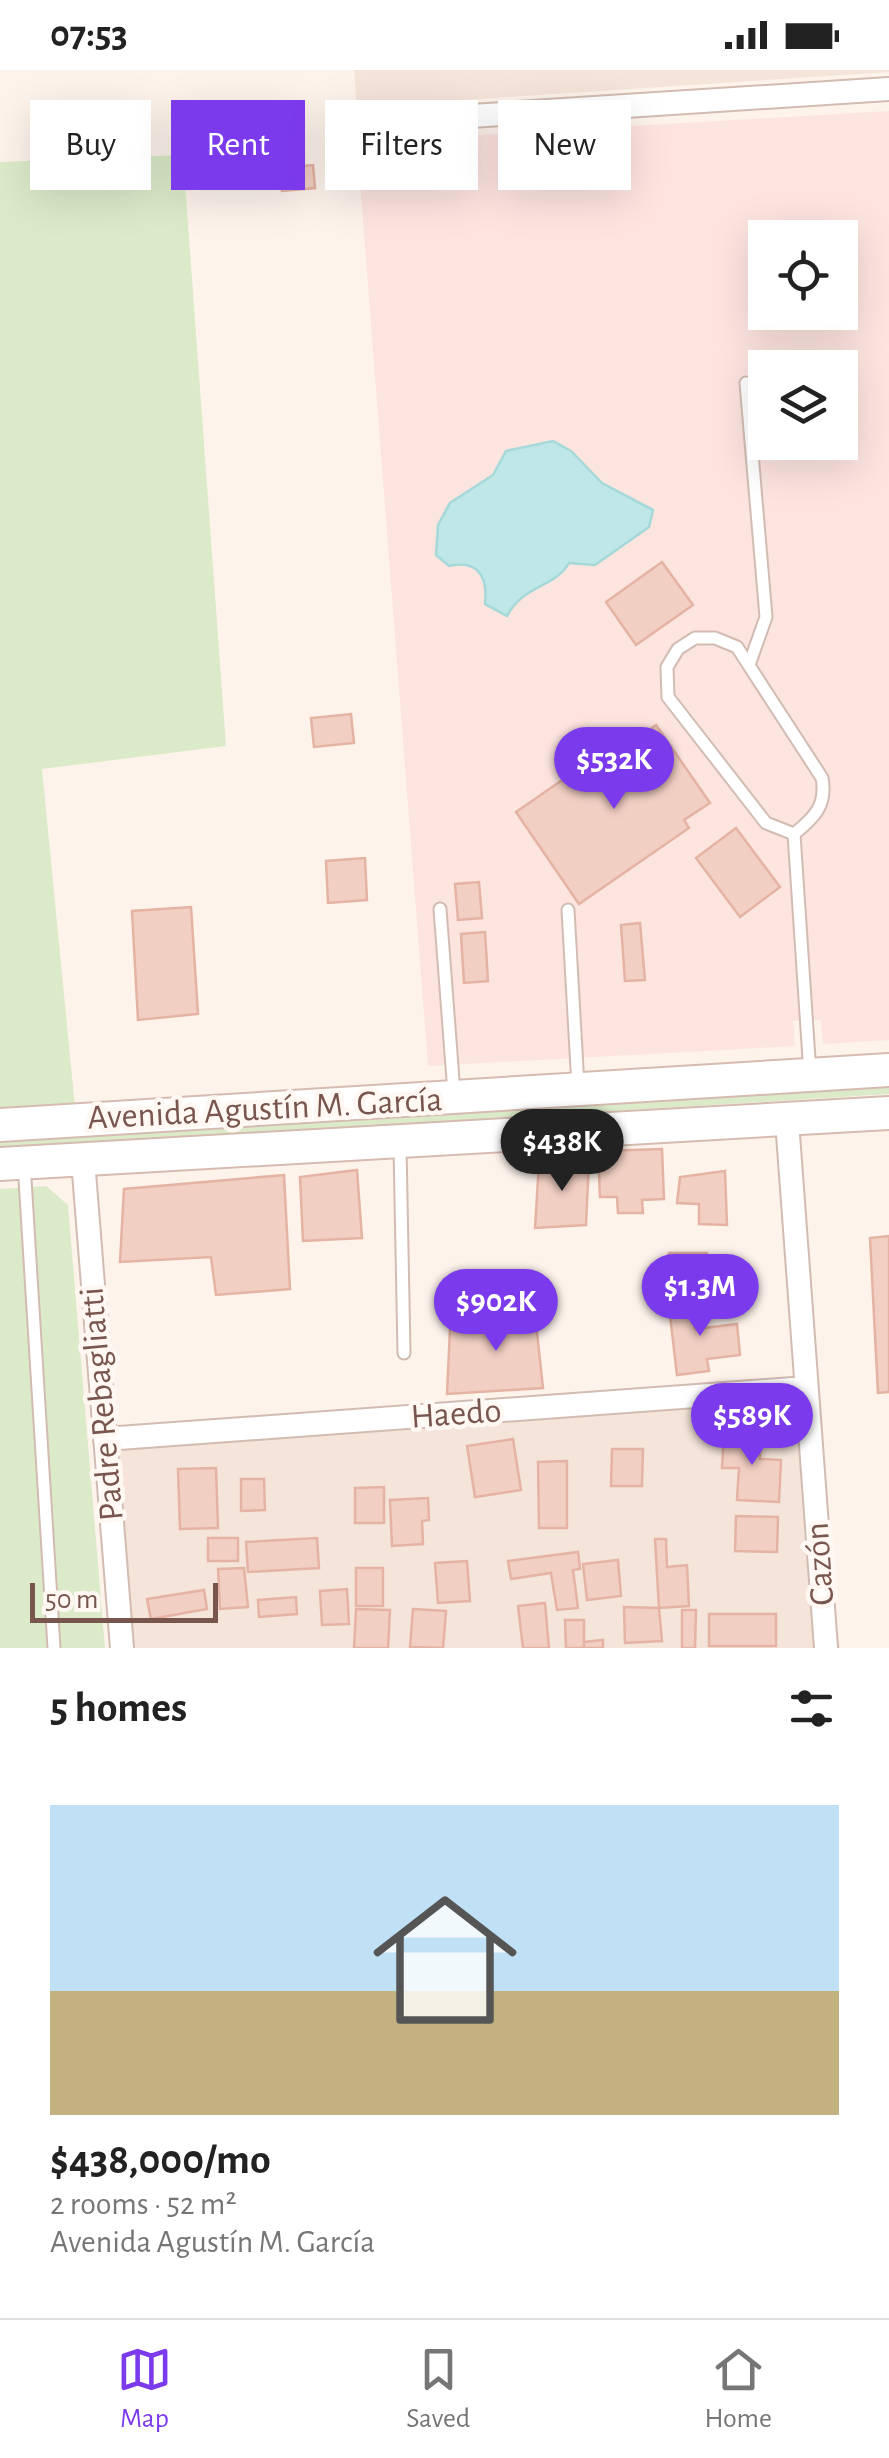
<!DOCTYPE html>
<html lang="en">
<head>
<meta charset="utf-8">
<style>
	:root { --surface:#fff; --page:#f2f2f2; --text:#222; --muted:#767676; --line:#e0e0e0; --accent:#7c3aed }
	body { margin:0; font-family:"Alegreya Sans",sans-serif; background:var(--page); color:var(--text); height:100vh; display:flex; flex-direction:column; font-size:38px; white-space:nowrap }
	* { box-sizing:border-box; margin:0 }
	p { font-size:32px; color:var(--muted) }
	.icon { flex:none; width:55px; height:55px; fill:none; stroke:currentColor; stroke-width:2; stroke-linecap:round; stroke-linejoin:round }
	.map { position:relative; height:1578px; overflow:hidden }
	.details { display:flex; flex-direction:column; background:var(--surface); flex:1 }
	.details>* { flex:none }
	.hud { position:absolute; left:30px; top:30px; width:830px; height:90px; display:flex; gap:20px }
	.fabs { position:absolute; left:748px; top:150px; display:grid; gap:20px }
	.fabs a { display:grid; place-items:center; width:110px; height:110px; border-radius:0px; background:var(--surface); box-shadow:0 10px 40px #0002; font-size:50px }
	.scale { position:absolute; left:30px; bottom:25px; width:188px; box-sizing:border-box; padding-left:10px; border:5px solid #78564d; border-top:0; font-size:28px; line-height:35px; white-space:nowrap; color:#78564d; -webkit-text-stroke:8px #fff8f2; paint-order:stroke }
	.price { position:absolute; translate:-50% -85px; padding:0 22px; border-radius:35px; background:var(--accent); color:#fff; font-size:32px; line-height:65px; filter:drop-shadow(0 2px 5px #0008) }
	.price::after { content:''; position:absolute; left:50%; top:60px; width:30px; height:22px; margin-left:-15px; background:inherit; clip-path:polygon(0 0,100% 0,50% 100%) }
	.price.on { background:#222; color:#fff }
	ul { padding:0; list-style:none }
	li { display:grid; align-content:center; gap:20px; height:530px; padding:0 50px }
	li span { display:grid; place-items:center; height:310px; border-radius:0px; color:#555 }
	li>.icon { margin-inline-start:auto }
	span .icon { width:180px; height:180px; fill:#fffc; stroke-width:1 }
	li b { font-size:42px }
	h2 { display:flex; justify-content:space-between; align-items:center; height:120px; padding:0 50px; font-size:42px }
	.tag { padding:0 35px; border-radius:0px; background:var(--surface); box-shadow:0 10px 40px #0002; font-size:35px; line-height:90px }
	.tag.on { background:var(--accent); color:#fff }
	.status { display:flex; justify-content:space-between; align-items:center; height:70px; padding:0 50px; background:var(--surface); direction:ltr }
	.status svg { height:28px; fill:currentColor }
	.menu { display:flex; justify-content:space-around; align-items:center; height:140px; border-top:2px solid var(--line); background:var(--surface); font-size:28px; color:var(--muted) }
	.menu a { display:grid; justify-items:center; gap:5px }
	.menu .on { color:var(--accent) }
	.map>svg:first-child { display:block }
	.residential { fill:#f4e4d9 }
	.commercial { fill:#fce4df; fill-rule:evenodd }
	.green { fill:#dbebc9 }
	.water { fill:#bfe7e7; stroke:#a5d8d9; stroke-width:2.5 }
	.building { fill:#f2cfc3; stroke:#e5b3a3; stroke-width:2.5 }
	.lines { fill:none; stroke-linecap:round; stroke-linejoin:round }
	.lane-casing { stroke:#d2bcb2; stroke-width:15 }
	.street-casing { stroke:#d2bcb2; stroke-width:26 }
	.secondary-casing { stroke:#d5bbb0; stroke-width:36 }
	.lane { stroke:#fff; stroke-width:11 }
	.street { stroke:#fff; stroke-width:22 }
	.secondary { stroke:#fff; stroke-width:32 }
	.labels { text-anchor:middle; dominant-baseline:central; stroke-width:9; stroke-linejoin:round; paint-order:stroke }
	.street-label { font-size:35px; fill:#78564d; stroke:#fff8f2 }
</style>
</head>
<body>
<div class="status"><b>07:53</b><svg viewBox="0 0 49 12"><path d="M0 12V9h3v3zM5 12V6h3v6zM10 12V3h3v9zM15 12V0h3v12zM26 1h20v11H26zM47 4h2v5h-2z"/></svg></div>
<div class="map">
<svg width="889" height="1578" viewBox="0 0 889 1578">
	<rect width="100%" height="100%" fill="#fdf3eb"/>
	<g class="residential">
		<path d="M 354,0 L 889,0 L 889,2 L 357,37 Z"/>
		<path d="M 806,1318 L 840,1578 L 117,1578 L 105,1369 Z"/>
	</g>
	<path class="commercial" d="M 889,41 L 889,970 L 823,974 L 821,950 L 806,950 L 793,951 L 795,976 L 428,996 L 357,72 ZM 765,168 L 840,168 L 840,242 L 765,242 ZM 765,298 L 840,298 L 840,372 L 765,372 Z"/>
	<g class="green">
		<path d="M 183,85 L 226,676 L 42,699 L 75,1037 L 0,1042 L 0,92 Z"/>
		<path d="M 889,1013 L 889,1024 L 0,1080 L 0,1069 Z"/>
		<path d="M 46,1116 L 68,1135 L 105,1578 L 0,1578 L 0,1119 Z"/>
	</g>
	<path class="water" d="M 553,371 L 571,381 L 602,413 L 653,440 L 649,457 L 595,495 L 569,493 C 555,518 524,514 507,546 L 485,534 C 488,508 479,489 449,496 L 436,485 L 438,455 L 450,433 L 493,405 L 506,381 Z"/>
	<g class="building">
		<path d="M 313,95 L 315,118 L 282,121 L 281,98 Z"/>
		<path d="M 662,492 L 693,535 L 636,575 L 606,532 Z"/>
		<path d="M 351,644 L 354,673 L 314,677 L 311,648 Z"/>
		<path d="M 656,655 L 710,733 L 684,750 L 689,758 L 579,834 L 516,742 L 623,668 L 628,675 Z"/>
		<path d="M 736,758 L 780,817 L 740,847 L 696,788 Z"/>
		<path d="M 365,788 L 367,830 L 328,833 L 326,791 Z"/>
		<path d="M 479,812 L 482,848 L 458,850 L 455,814 Z"/>
		<path d="M 191,837 L 198,944 L 138,950 L 132,841 Z"/>
		<path d="M 640,853 L 645,910 L 625,911 L 621,855 Z"/>
		<path d="M 485,862 L 488,911 L 464,913 L 461,864 Z"/>
		<path d="M 662,1079 L 664,1129 L 642,1130 L 643,1143 L 618,1143 L 617,1127 L 600,1127 L 598,1081 Z"/>
		<path d="M 589,1091 L 586,1155 L 535,1158 L 539,1093 Z"/>
		<path d="M 357,1100 L 362,1168 L 303,1171 L 300,1107 Z"/>
		<path d="M 725,1101 L 727,1155 L 699,1154 L 699,1134 L 677,1133 L 680,1107 Z"/>
		<path d="M 284,1105 L 290,1219 L 216,1225 L 211,1187 L 120,1192 L 124,1119 Z"/>
		<path d="M 889,1166 L 889,1322 L 878,1323 L 870,1168 Z"/>
		<path d="M 669,1183 L 707,1183 L 707,1230 L 670,1230 Z"/>
		<path d="M 713,1231 L 714,1241 L 693,1244 L 695,1259 L 737,1254 L 740,1285 L 707,1289 L 709,1301 L 677,1305 L 669,1237 Z"/>
		<path d="M 534,1235 L 543,1318 L 447,1324 L 450,1259 Z"/>
		<path d="M 724,1362 L 761,1364 L 760,1389 L 781,1390 L 779,1432 L 737,1430 L 739,1398 L 722,1398 Z"/>
		<path d="M 513,1369 L 521,1420 L 475,1427 L 467,1376 Z"/>
		<path d="M 612,1379 L 643,1379 L 642,1416 L 611,1416 Z"/>
		<path d="M 567,1391 L 567,1458 L 539,1458 L 538,1392 Z"/>
		<path d="M 216,1398 L 218,1458 L 180,1459 L 178,1399 Z"/>
		<path d="M 241,1409 L 264,1409 L 265,1440 L 241,1441 Z"/>
		<path d="M 384,1417 L 384,1453 L 355,1453 L 355,1418 Z"/>
		<path d="M 428,1428 L 429,1450 L 422,1451 L 423,1474 L 392,1476 L 390,1430 Z"/>
		<path d="M 736,1446 L 778,1447 L 777,1482 L 735,1481 Z"/>
		<rect x="208" y="1468" width="30" height="23"/>
		<path d="M 317,1468 L 319,1498 L 248,1502 L 246,1472 Z"/>
		<path d="M 655,1469 L 666,1469 L 667,1497 L 687,1495 L 689,1536 L 659,1538 Z"/>
		<path d="M 578,1482 L 580,1499 L 573,1500 L 578,1538 L 557,1540 L 551,1503 L 511,1509 L 508,1491 Z"/>
		<path d="M 618,1490 L 621,1526 L 587,1530 L 583,1494 Z"/>
		<path d="M 467,1491 L 470,1531 L 438,1533 L 435,1493 Z"/>
		<path d="M 244,1498 L 248,1537 L 220,1539 L 218,1499 Z"/>
		<rect x="356" y="1498" width="27" height="38"/>
		<path d="M 347,1519 L 349,1554 L 322,1555 L 320,1521 Z"/>
		<path d="M 204,1520 L 207,1539 L 151,1549 L 147,1529 Z"/>
		<path d="M 296,1527 L 297,1544 L 259,1547 L 258,1530 Z"/>
		<path d="M 545,1533 L 549,1578 L 523,1578 L 518,1536 Z"/>
		<path d="M 624,1537 L 659,1538 L 662,1571 L 625,1573 Z"/>
		<path d="M 356,1539 L 390,1540 L 388,1578 L 354,1578 Z"/>
		<path d="M 413,1539 L 446,1541 L 443,1578 L 410,1577 Z"/>
		<path d="M 682,1540 L 696,1540 L 695,1578 L 682,1578 Z"/>
		<rect x="709" y="1544" width="67" height="32"/>
		<path d="M 565,1550 L 584,1550 L 584,1578 L 566,1578 Z"/>
		<path d="M 603,1570 L 603,1578 L 584,1578 L 584,1572 Z"/>
	</g>
	<g class="lines">
		<defs>
			<g id="lane">
				<path d="M 746,313 L 766,547 L 749,595"/>
				<path d="M 695,568 L 715,568 L 737,577 L 822,708 C 827,735 815,747 794,764 L 766,753 L 668,627 L 667,597 L 678,579 Z"/>
				<path d="M 794,764 L 810,1004"/>
				<path d="M 440,839 L 454,1023"/>
				<path d="M 568,840 L 578,1016"/>
				<path d="M 400,1077 L 404,1283"/>
				<path d="M 24,1093 L 54,1578"/>
			</g>
			<g id="street">
				<path d="M 363,53 L 889,19"/>
				<path d="M 787,1051 L 826,1578"/>
				<path d="M 83,1090 L 122,1578"/>
				<path d="M 105,1369 L 806,1318"/>
			</g>
			<g id="secondary">
				<path d="M 0,1055 L 889,1000"/>
				<path d="M 0,1094 L 889,1043"/>
			</g>
		</defs>
		<use href="#lane" class="lane-casing"/>
		<use href="#street" class="street-casing"/>
		<use href="#secondary" class="secondary-casing"/>
		<use href="#lane" class="lane"/>
		<use href="#street" class="street"/>
		<use href="#secondary" class="secondary"/>
	</g>
	<g class="labels">
		<g class="street-label">
			<text transform="translate(265 1039) rotate(-3)">Avenida Agustín M. García</text>
			<text transform="translate(102 1334) rotate(-95)">Padre Rebagliatti</text>
			<text transform="translate(456 1344) rotate(-4)">Haedo</text>
			<text transform="translate(820 1494) rotate(-94)">Cazón</text>
		</g>
	</g>
</svg>
<div class="fabs">
<a><svg class="icon" aria-label="locate" viewBox="0 0 24 24"><circle cx="12" cy="12" r="6"/><path d="M12 2v4M12 18v4M2 12h4M18 12h4"/></svg></a>
<a><svg class="icon" aria-label="layers" viewBox="0 0 24 24"><path d="M12 4l9 5-9 5-9-5zM3 14l9 5 9-5"/></svg></a>
</div>
<div class="scale">50 m</div>
<b class="price" style="left:614px;top:742px">$532K</b>
<b class="price on" style="left:562px;top:1124px">$438K</b>
<b class="price" style="left:700px;top:1269px">$1.3M</b>
<b class="price" style="left:496px;top:1284px">$902K</b>
<b class="price" style="left:752px;top:1398px">$589K</b>
<div class="hud">
<a class="tag">Buy</a>
<a class="tag on">Rent</a>
<a class="tag">Filters</a>
<a class="tag">New</a>
</div>
</div>
<section class="details">
<h2>5 homes<svg class="icon" aria-label="filters" viewBox="0 0 24 24"><path d="M4 7h16M4 17h16"/><circle cx="9" cy="7" r="2"/><circle cx="15" cy="17" r="2"/></svg></h2>
<ul>
<li><span style="background:linear-gradient(#bfe0f5 60%,#c2b280 0)"><svg class="icon" aria-label="home" viewBox="0 0 24 24"><path d="M3 11l9-7 9 7M6 9v11h12V9"/></svg></span><div><b>$438,000/mo</b><p>2 rooms · 52 m²</p><p>Avenida Agustín M. García</p></div></li>
</ul>
</section>
<nav class="menu">
<a class="on"><svg class="icon" aria-label="map" viewBox="0 0 24 24"><path d="M3 6l6-2 6 2 6-2v14l-6 2-6-2-6 2zM9 4v14M15 6v14"/></svg>Map</a>
<a><svg class="icon" aria-label="saved" viewBox="0 0 24 24"><path d="M7 4h10v16l-5-4-5 4z"/></svg>Saved</a>
<a><svg class="icon" aria-label="home" viewBox="0 0 24 24"><path d="M3 11l9-7 9 7M6 9v11h12V9"/></svg>Home</a>
</nav>
</body>
</html>
